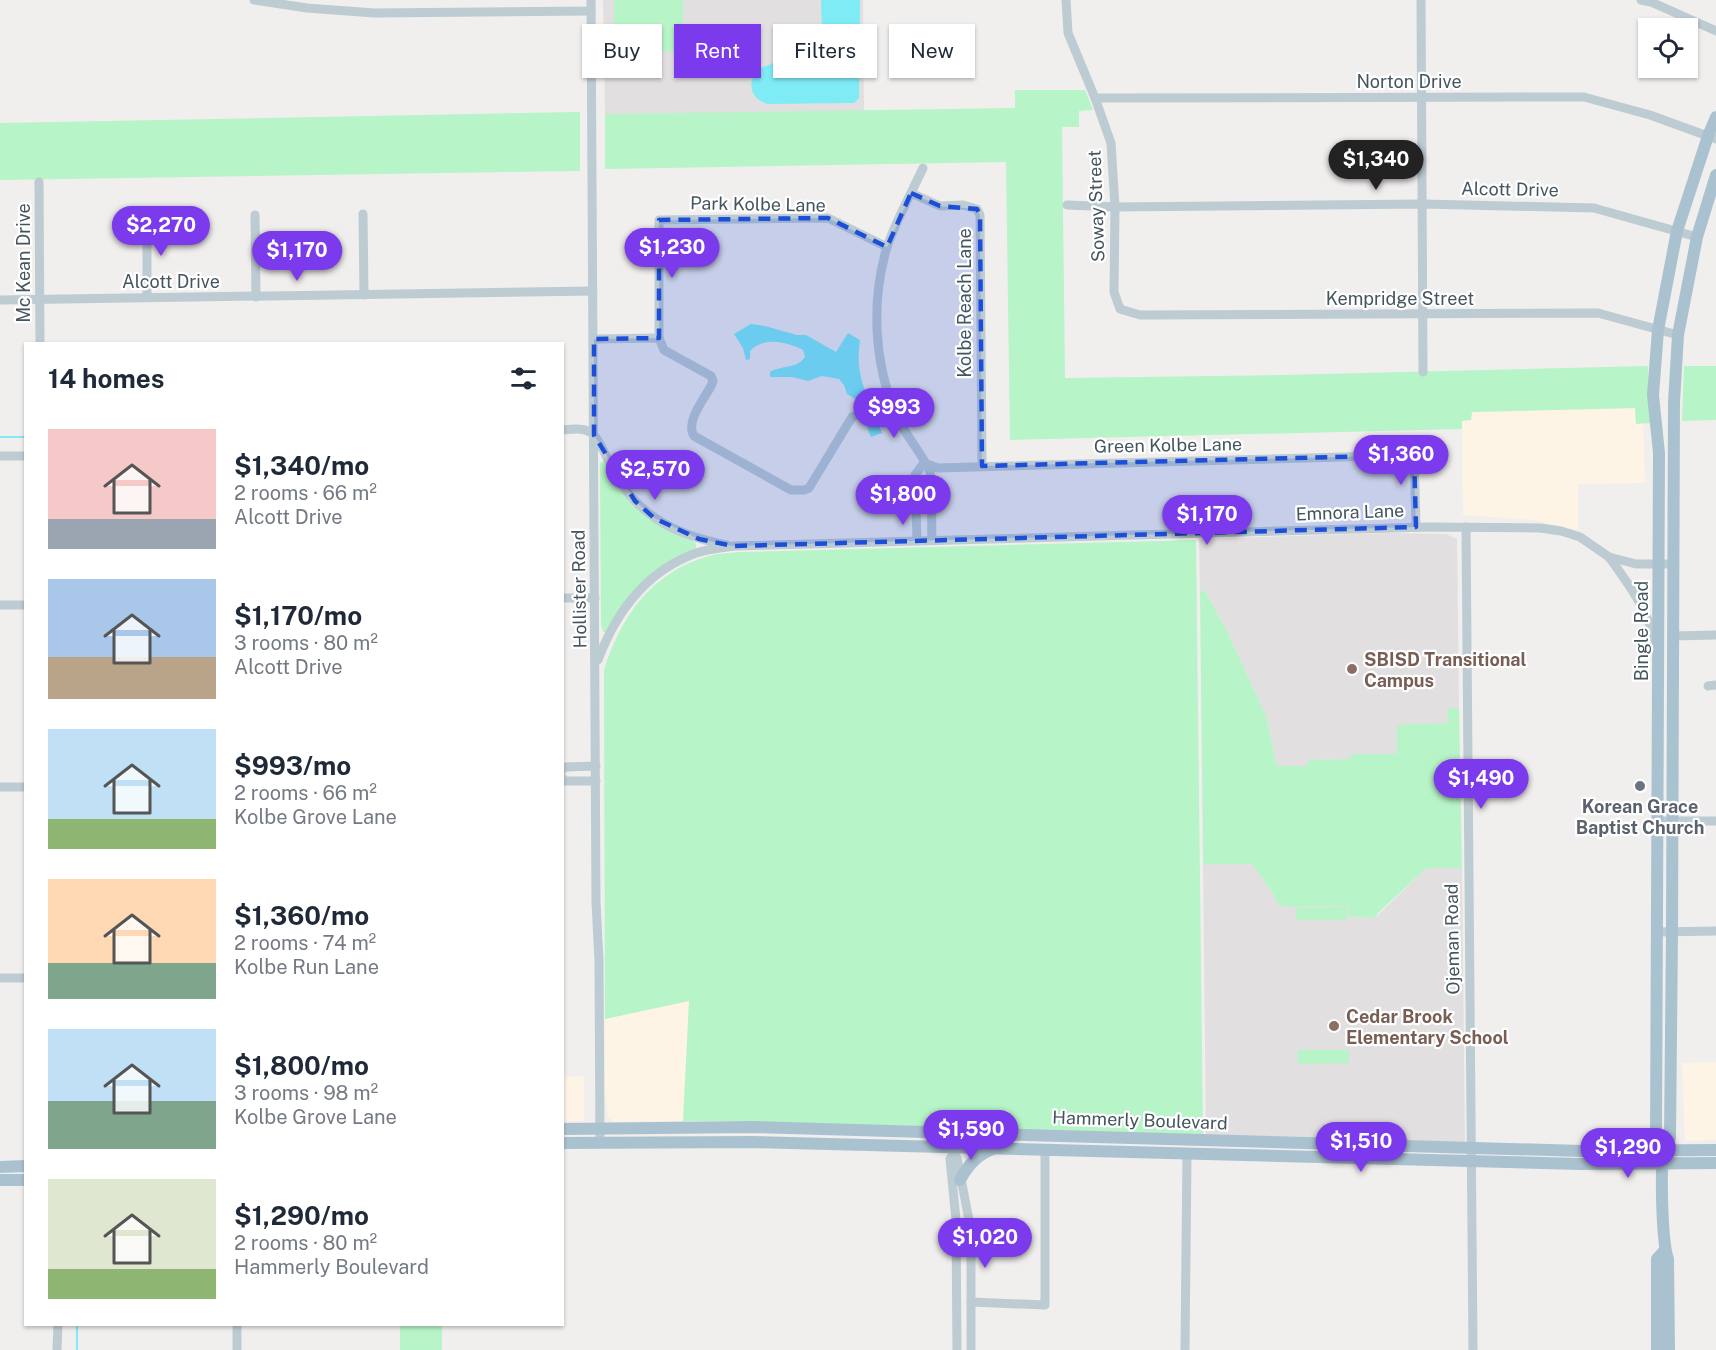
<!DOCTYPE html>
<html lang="en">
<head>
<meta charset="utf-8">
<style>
	:root { --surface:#fff; --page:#f2f2f3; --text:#1f2937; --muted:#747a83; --accent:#7c3aed }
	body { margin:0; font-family:"Public Sans",sans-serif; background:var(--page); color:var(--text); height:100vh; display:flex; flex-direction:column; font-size:22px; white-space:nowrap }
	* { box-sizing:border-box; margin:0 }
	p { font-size:20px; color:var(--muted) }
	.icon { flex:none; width:33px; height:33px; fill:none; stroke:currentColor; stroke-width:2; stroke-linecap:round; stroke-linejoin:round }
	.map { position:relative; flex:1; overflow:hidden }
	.drawer { position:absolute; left:24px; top:342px; width:540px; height:984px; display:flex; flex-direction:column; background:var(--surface); border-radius:0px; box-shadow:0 2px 4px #0004 }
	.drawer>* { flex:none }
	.top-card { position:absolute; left:582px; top:24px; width:570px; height:54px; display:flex; gap:12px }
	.controls { position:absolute; left:1638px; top:18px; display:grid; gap:12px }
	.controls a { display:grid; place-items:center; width:60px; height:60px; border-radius:0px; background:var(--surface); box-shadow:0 2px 4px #0004; font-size:30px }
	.price { position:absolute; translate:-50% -51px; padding:0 14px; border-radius:21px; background:var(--accent); color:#fff; font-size:20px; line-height:39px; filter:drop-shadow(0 2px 3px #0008) }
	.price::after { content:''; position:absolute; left:50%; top:36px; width:18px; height:14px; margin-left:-9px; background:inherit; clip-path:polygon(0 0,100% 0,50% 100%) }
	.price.selected { background:#222; color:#fff }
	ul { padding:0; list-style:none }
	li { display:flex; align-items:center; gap:18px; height:150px; padding:0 24px }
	li span { display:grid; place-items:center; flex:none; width:168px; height:120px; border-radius:0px; color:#555 }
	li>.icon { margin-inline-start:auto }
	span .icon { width:72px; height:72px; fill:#fffc; stroke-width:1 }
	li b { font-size:26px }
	h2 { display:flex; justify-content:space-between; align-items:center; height:72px; padding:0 24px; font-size:26px }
	.pill { padding:0 21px; border-radius:0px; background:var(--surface); box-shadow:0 2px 4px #0004; font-size:21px; line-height:54px }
	.pill.selected { background:var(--accent); color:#fff }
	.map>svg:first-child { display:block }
	.commercial { fill:#fef4e5 }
	.education { fill:#e2dfe0 }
	.green { fill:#b7f4c7 }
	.water { fill:#7febf5 }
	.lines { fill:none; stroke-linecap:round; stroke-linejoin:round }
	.stream { stroke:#7febf5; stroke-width:2 }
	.minor { stroke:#bdcbd2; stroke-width:9 }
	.major { stroke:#aac2d0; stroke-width:12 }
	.marked { fill:#1d4ed8; fill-opacity:0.2; stroke:#1d4ed8; stroke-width:4.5; stroke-dasharray:12 8; stroke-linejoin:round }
	.education-dot { fill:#8d6e63; stroke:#fff; stroke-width:2 }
	.worship-dot { fill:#6b7280; stroke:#fff; stroke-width:2 }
	.labels { text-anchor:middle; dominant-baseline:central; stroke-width:4.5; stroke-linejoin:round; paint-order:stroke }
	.street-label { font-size:18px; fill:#44555e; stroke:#fff }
	.education-label { font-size:18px; font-weight:bold; fill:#785e54; stroke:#fff; text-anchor:start }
	.worship-label { font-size:18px; font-weight:bold; fill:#5b616d; stroke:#fff }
</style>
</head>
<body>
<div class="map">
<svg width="1716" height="1350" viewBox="0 0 1716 1350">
	<rect width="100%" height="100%" fill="#f1eeee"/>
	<g class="commercial">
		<path d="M 1635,408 L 1636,423 L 1643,423 L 1645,483 L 1578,484 L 1578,530 L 1533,520 L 1463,515 L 1462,420 L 1471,420 L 1472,412 Z"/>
		<path d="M 689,1001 L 683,1121 L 614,1122 L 608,1117 L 605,1090 L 605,1019 Z"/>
		<path d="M 1716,1062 L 1716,1140 L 1685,1141 L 1682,1063 Z"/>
		<path d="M 584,1076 L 584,1121 L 563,1121 L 563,1077 Z"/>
	</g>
	<g class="education">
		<path d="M 603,0 L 863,0 L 864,112 L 605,114 Z"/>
		<path d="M 1390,533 L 1446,534 L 1457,539 L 1459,708 L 1449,708 L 1449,723 L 1397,754 L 1351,754 L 1351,759 L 1308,760 L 1308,766 L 1277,766 L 1266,716 L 1226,629 L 1205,591 L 1200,591 L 1199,539 Z"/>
		<path d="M 1203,864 L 1252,864 L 1272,892 L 1278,904 L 1285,907 L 1349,906 L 1349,917 L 1375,918 L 1423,871 L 1430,868 L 1462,868 L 1465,1142 L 1206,1135 Z"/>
	</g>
	<g class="green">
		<path d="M 614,0 L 683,0 L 683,51 L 614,52 Z"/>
		<path d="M 1015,90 L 1085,90 L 1093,110 L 1079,111 L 1079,127 L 1062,127 L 1065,378 L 1282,375 L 1648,366 L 1648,396 L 1651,423 L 1636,424 L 1635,408 L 1472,412 L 1471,420 L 1462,421 L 1462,429 L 1010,440 L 1006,162 L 605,169 L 605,114 L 1015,108 Z"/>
		<path d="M 580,112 L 580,171 L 0,180 L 0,123 Z"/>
		<path d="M 1684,366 L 1716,366 L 1716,420 L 1682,421 Z"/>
		<path d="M 604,461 C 613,475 622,491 633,504 C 651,523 672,533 696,543 L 696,548 L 648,578 L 630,595 L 606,632 L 603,632 L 601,624 L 600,463 Z"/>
		<path d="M 1196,540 L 1203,1135 L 726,1121 L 683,1121 L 689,1001 L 605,1019 L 604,670 C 621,616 652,572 709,556 C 719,553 731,553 742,552 Z"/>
		<path d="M 1200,591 L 1205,591 L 1226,629 L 1266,716 L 1277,766 L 1308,766 L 1308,760 L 1351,759 L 1351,754 L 1397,754 L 1397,725 L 1448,723 L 1448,708 L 1459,708 L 1462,868 L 1430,868 L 1423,871 L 1378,913 L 1375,918 L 1349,917 L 1348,906 L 1285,907 L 1278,904 L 1272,892 L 1252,864 L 1203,864 Z"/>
		<path d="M 1347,907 L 1347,920 L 1296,920 L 1297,908 Z"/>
		<path d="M 1298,1050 L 1349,1050 L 1349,1063 L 1298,1064 Z"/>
		<rect x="400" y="1325" width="42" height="25"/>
	</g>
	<g class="water">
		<path d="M 821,0 L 860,0 L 859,98 L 854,103 L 850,103 L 767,104 C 750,98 746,82 759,69 L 815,45 L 821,36 L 822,31 Z"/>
		<path d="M 751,324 L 765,326 L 797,335 L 806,335 L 836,352 L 848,333 L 860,340 C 857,360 859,377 867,395 L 865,396 L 867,400 L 870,400 L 882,433 L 871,437 L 857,400 L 847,394 L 844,385 L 839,379 L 822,376 L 808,381 L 792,377 L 770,377 L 770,372 C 782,365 797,369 805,357 L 803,350 C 787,342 764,336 750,351 L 750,359 L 746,360 L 743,348 L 734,334 Z"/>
	</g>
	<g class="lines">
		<g class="stream">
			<path d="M 0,437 L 26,437"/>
			<path d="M 77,1324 L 77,1350"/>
		</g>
		<g class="minor">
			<path d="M 254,0 L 307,8 L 374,13 L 591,11"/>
			<path d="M 591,0 L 596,902 L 599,961 L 600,1142"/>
			<path d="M 1066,0 L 1068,33 L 1095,98 L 1111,143 L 1115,207 L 1114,292 L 1120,309 L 1140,315 L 1598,313 L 1678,335"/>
			<path d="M 1421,0 L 1423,372"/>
			<path d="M 1641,0 L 1651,2 L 1716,31"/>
			<path d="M 1095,98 L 1584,97 L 1650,115 L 1716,139"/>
			<path d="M 923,168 C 911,194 896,220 887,247 C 871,301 874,361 895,413 C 904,434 921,451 930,472 C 933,481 931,527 932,540"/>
			<path d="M 39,182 L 40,344"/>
			<path d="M 911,193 L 940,206 L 963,205 L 977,209 L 980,215 L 982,466"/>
			<path d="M 1067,205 L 1115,207 L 1423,204 L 1594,208 L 1697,237"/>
			<path d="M 363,214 L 364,295"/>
			<path d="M 255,215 L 256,297"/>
			<path d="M 147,217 L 147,297"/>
			<path d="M 0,300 L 593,291"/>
			<path d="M 659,338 L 659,220 L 828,218 L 887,247"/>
			<path d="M 594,339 L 659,338 L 664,350 L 711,376 L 713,381 L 711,386 C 704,399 685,422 694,436 L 791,490 L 804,490 L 809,488 L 852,417 L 891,402"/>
			<path d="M 562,430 C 573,429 586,427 594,435 C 600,441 611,467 616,476 C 642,519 680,536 727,545"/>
			<path d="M 0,456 L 26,456"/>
			<path d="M 924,463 L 938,468 L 1414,455 L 1416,527"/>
			<path d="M 1466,527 L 1473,1350"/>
			<path d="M 917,541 L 915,475 L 924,463"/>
			<path d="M 1609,557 C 1628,583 1647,609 1655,641"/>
			<path d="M 562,598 L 595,598"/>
			<path d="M 0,605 L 26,605"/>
			<path d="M 1673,636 L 1716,635"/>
			<path d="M 598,660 C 616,612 647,571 696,553 C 708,549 721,548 733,546 L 1429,527 L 1540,528 L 1561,531 L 1580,537 L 1609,557 L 1636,564 L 1673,564"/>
			<path d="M 1708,686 L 1716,685"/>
			<path d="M 562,770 L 565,767 L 596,766"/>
			<path d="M 562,778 L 565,781 L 596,781"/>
			<path d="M 0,787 L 26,787"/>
			<path d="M 1657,821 L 1716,821"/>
			<path d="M 1657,932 L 1716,931"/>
			<path d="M 0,978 L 26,978"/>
			<path d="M 953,1141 L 953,1154 L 950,1159 L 956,1220 L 957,1350"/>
			<path d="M 953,1154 L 957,1158 L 969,1220 L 971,1256 L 971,1350"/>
			<path d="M 971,1302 L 1045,1305 L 1045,1149"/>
			<path d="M 57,1350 L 58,1324"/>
			<path d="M 237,1350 L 237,1324"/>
			<path d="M 1185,1350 L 1187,1154"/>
		</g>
		<g class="major">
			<path d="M 562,1129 L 752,1127 L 1582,1151 L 1716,1150"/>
			<path d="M 562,1143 L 752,1142 L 1581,1164 L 1716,1163"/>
			<path d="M 1664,1151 L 1656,1137 L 1659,453 L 1653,395 L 1658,330 L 1677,231 L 1708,136 L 1716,117"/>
			<path d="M 0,1167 L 26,1166"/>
			<path d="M 0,1180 L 26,1180"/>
			<path d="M 960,1180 C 968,1165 977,1155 993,1149"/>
			<path d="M 1657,1350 L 1657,1259 L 1665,1250"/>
			<path d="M 1669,1350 L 1668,1259 C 1662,1243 1660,1169 1664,1151 C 1665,1147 1668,1142 1670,1138 L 1672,931 L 1674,402 L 1678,335 L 1697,237 L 1716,175"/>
		</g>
	</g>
	<path class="marked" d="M 911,193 L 940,206 L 977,209 L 980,215 L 982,466 L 1414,455 L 1416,527 L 733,546 L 699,539 L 654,518 L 635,501 L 594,435 L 594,339 L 659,338 L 659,220 L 828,218 L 887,247 Z"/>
	<g class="education-dot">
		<circle cx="1352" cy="669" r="6"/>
		<circle cx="1334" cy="1026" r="6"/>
	</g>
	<circle class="worship-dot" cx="1640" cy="786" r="6"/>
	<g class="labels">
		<g class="street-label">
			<text x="1409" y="81">Norton Drive</text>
			<text transform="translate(1510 189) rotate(1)">Alcott Drive</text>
			<text transform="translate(758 204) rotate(1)">Park Kolbe Lane</text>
			<text transform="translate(1096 206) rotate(-92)">Soway Street</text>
			<text transform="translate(23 263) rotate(-90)">Mc Kean Drive</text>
			<text x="171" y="281">Alcott Drive</text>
			<text x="1400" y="298">Kempridge Street</text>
			<text transform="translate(964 303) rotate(-90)">Kolbe Reach Lane</text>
			<text transform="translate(1168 445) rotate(-1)">Green Kolbe Lane</text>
			<text transform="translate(1350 512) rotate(-2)">Emnora Lane</text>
			<text transform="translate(579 589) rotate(-91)">Hollister Road</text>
			<text transform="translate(1641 631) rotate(-90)">Bingle Road</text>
			<text transform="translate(1452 939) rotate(-91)">Ojeman Road</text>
			<text transform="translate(1140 1120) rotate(2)">Hammerly Boulevard</text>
		</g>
		<g class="education-label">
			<text x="1364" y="659">SBISD Transitional<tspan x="1364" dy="21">Campus</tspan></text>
			<text x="1346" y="1016">Cedar Brook<tspan x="1346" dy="21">Elementary School</tspan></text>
		</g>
		<g class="worship-label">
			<text x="1640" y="806">Korean Grace<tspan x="1640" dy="21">Baptist Church</tspan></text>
		</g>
	</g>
</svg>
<div class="controls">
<a><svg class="icon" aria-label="locate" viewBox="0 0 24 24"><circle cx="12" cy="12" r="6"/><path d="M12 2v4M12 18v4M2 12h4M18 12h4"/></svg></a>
</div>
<b class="price selected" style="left:1376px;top:191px">$1,340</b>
<b class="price" style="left:161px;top:257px">$2,270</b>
<b class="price" style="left:672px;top:279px">$1,230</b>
<b class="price" style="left:297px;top:282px">$1,170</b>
<b class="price" style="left:894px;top:439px">$993</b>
<b class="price" style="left:1401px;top:486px">$1,360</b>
<b class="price" style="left:655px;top:501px">$2,570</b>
<b class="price" style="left:903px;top:526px">$1,800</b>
<b class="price" style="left:1207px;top:546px">$1,170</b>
<b class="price" style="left:1481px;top:810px">$1,490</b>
<b class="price" style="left:971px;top:1161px">$1,590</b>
<b class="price" style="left:1361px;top:1173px">$1,510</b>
<b class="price" style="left:1628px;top:1179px">$1,290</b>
<b class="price" style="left:985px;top:1269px">$1,020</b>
<div class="top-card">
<a class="pill">Buy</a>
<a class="pill selected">Rent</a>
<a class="pill">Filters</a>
<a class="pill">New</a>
</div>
<section class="drawer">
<h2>14 homes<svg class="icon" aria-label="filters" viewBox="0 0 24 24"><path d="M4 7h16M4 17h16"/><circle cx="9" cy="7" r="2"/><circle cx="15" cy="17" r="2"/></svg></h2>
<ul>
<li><span style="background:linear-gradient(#f6c9c9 75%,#9aa5b1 0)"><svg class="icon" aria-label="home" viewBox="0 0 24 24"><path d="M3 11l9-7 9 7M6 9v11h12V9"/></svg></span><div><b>$1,340/mo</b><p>2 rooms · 66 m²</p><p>Alcott Drive</p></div></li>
<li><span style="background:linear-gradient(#a9c7e8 65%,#b9a48a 0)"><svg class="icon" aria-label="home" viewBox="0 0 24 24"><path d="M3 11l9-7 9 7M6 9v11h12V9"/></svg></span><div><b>$1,170/mo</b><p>3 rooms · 80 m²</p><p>Alcott Drive</p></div></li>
<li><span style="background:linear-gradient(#bfe0f5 75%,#8fb573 0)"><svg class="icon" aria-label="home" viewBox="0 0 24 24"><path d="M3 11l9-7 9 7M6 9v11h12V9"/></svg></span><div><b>$993/mo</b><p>2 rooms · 66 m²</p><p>Kolbe Grove Lane</p></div></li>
<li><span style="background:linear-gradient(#ffd9b3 70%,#7fa58c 0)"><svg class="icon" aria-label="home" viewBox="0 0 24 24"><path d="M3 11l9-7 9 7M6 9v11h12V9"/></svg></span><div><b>$1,360/mo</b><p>2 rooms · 74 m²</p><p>Kolbe Run Lane</p></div></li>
<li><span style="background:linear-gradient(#bfe0f5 60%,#7fa58c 0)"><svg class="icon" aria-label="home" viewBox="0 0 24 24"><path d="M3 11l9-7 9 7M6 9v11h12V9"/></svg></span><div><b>$1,800/mo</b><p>3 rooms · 98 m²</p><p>Kolbe Grove Lane</p></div></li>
<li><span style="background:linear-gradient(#dfe7d0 75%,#8fb573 0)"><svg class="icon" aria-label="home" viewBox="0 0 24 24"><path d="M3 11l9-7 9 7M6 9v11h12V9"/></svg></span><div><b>$1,290/mo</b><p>2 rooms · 80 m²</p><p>Hammerly Boulevard</p></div></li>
</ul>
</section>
</div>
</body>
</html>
